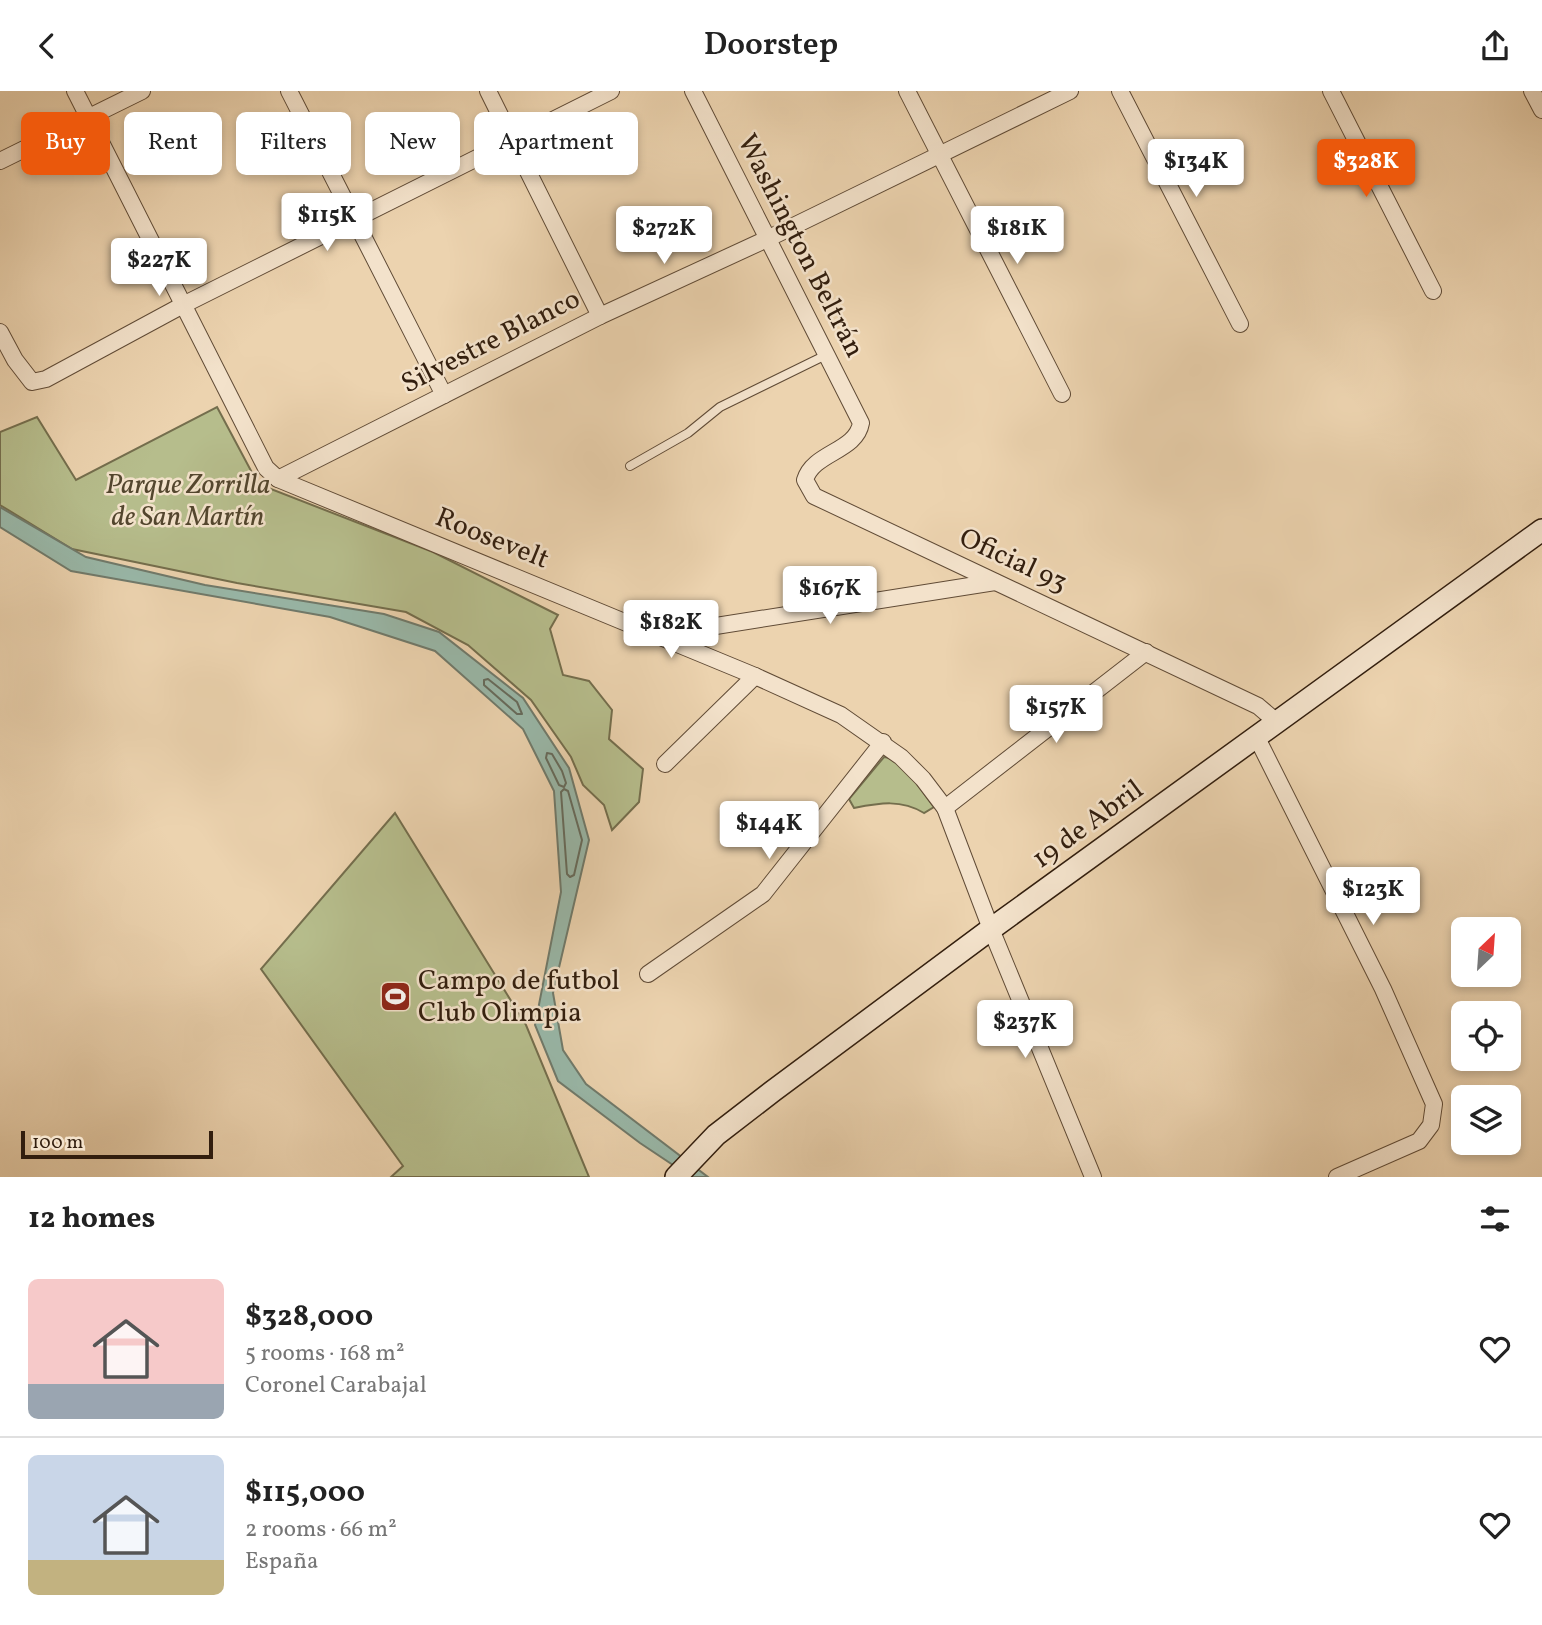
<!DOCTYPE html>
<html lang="en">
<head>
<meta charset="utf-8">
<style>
	:root { --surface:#fff; --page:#f6f6f6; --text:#222; --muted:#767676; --line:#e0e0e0; --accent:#ea580c }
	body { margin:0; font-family:Vollkorn,serif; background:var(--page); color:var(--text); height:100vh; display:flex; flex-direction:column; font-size:26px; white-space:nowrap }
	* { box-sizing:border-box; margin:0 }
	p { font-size:23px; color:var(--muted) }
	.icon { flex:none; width:38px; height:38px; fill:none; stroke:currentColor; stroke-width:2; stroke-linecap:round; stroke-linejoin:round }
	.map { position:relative; height:1086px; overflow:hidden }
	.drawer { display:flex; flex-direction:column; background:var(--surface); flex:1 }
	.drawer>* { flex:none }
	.top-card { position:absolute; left:21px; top:21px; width:700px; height:63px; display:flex; gap:14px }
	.needle { width:46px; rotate:25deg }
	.fabs { position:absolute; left:1451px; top:826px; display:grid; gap:14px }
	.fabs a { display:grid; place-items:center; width:70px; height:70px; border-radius:10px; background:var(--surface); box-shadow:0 4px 10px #0003; font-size:35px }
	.scale { position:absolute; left:21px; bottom:18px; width:192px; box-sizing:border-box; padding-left:7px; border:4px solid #321e0e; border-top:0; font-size:19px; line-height:24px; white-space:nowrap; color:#321e0e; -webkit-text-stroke:5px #f3e2cb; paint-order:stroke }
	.price { position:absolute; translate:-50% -60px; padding:0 16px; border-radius:7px; background:#fff; color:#222; font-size:23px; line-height:46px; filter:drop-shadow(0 2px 4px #0008) }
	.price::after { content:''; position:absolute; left:50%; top:42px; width:21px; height:16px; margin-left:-10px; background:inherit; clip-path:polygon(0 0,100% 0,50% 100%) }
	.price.selected { background:var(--accent); color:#fff }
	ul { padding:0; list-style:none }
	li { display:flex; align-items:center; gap:21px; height:175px; padding:0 28px }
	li+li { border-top:2px solid var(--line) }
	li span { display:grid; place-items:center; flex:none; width:196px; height:140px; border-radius:10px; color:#555 }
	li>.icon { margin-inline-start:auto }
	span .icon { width:84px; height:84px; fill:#fffc; stroke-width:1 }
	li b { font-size:30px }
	h2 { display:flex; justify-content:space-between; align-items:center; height:84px; padding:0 28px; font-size:30px }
	.pill { padding:0 24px; border-radius:10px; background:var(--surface); box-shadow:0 4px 10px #0003; font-size:24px; line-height:63px }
	.pill.selected { background:var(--accent); color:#fff }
	header { display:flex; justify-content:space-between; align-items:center; height:91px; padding:0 28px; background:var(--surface); font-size:32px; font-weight:600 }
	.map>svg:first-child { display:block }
	.green { fill:#b6bd8c; stroke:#746e4d; stroke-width:2 }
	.water { fill:#99b8a9; stroke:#707a6b; stroke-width:2 }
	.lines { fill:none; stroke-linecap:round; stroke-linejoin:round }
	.shore { stroke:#666b5c; stroke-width:2 }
	.lane-casing { stroke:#604b36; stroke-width:10 }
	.street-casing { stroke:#604b36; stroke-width:18 }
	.secondary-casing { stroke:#321e0e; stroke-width:24 }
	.lane { stroke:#f3e2cb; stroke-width:8 }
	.street { stroke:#f3e2cb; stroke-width:16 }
	.secondary { stroke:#f3e2cb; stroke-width:21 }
	.labels { text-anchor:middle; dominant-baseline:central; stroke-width:5; stroke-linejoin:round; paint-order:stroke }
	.street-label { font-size:28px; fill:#321e0e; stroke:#f3e2cb }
	.park-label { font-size:28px; font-style:italic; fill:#53462e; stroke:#f3e2cb }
	.poi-label { font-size:28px; fill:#321e0e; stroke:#f3e2cb; text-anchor:start }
</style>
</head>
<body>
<header><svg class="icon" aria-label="back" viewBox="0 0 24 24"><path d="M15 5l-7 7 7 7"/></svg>Doorstep<svg class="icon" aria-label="share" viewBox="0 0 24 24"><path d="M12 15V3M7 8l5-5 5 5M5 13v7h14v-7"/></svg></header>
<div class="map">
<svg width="1542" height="1086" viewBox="0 0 1542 1086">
	<rect width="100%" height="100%" fill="#ecd3af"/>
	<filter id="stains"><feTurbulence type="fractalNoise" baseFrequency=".00286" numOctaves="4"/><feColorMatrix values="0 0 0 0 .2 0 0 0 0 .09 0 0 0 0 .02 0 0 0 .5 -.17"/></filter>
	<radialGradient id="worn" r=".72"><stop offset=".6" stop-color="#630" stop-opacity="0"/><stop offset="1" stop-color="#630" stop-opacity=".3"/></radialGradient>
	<g class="green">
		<path d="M 217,316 L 258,393 L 433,461 L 558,524 L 550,538 L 563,584 L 589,590 L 612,619 L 609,648 L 643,678 L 639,711 L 612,739 L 604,714 L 583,694 L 571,666 L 531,609 L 468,554 L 406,521 L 237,492 L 72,458 L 0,414 L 0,341 L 37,326 L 76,389 Z"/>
		<path d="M 884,666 C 902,667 923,702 934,716 L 924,722 C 901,708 880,712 854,717 L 849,708 Z"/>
		<path d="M 395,722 L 526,934 L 589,1086 L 391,1086 L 403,1075 L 261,878 Z"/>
	</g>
	<path class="water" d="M 0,416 L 86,466 L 205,494 L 384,523 L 439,541 L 523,607 L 569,677 L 589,749 L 553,902 L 563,959 L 586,993 L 708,1086 L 691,1086 L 640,1052 L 558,990 L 535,934 L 561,801 L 554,700 L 523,638 L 435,560 L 330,526 L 71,480 L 0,436 Z"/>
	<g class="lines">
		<g class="shore">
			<path d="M 484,589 L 488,588 L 517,611 L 522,623 L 517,623 L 484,594 Z"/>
			<path d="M 547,662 L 552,663 L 562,680 L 566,692 L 564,696 L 559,694 L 546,667 Z"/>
			<path d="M 564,698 L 568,700 L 582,749 L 574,784 L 570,786 L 567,783 L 561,701 Z"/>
		</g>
		<defs>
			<path id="lane" d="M 630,375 L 688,342 L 720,316 L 826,264"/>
			<g id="street">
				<path d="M 75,0 L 266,377 L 278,388 L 755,585 L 841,624 L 901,666 L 923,688 L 945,717 L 991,838 L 1093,1086"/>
				<path d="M 289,0 L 444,304"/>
				<path d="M 488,0 L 600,225"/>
				<path d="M 693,0 L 861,332 C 856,361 813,361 805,389 L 814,405 L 1258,615 L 1278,632"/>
				<path d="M 907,0 L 1062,303"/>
				<path d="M 1120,0 L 1240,233"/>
				<path d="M 1331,0 L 1433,200"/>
				<path d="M 1532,0 L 1542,19"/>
				<path d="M 0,70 L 142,0"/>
				<path d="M 0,241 L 15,269 L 32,291 L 46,288 L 183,214 L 611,0"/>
				<path d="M 278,388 L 600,225 L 767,148 L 1070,0"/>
				<path d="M 659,544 L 995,491"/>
				<path d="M 1257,647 L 1383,898 L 1434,1013 L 1431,1034 L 1419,1050 L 1337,1086"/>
				<path d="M 665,673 L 755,585"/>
				<path d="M 945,717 L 1146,561"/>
				<path d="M 648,883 L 763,803 L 883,651"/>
			</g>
			<path id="secondary" d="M 676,1086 L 716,1044 L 773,1000 L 991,838 L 1542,439"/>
		</defs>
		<use href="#lane" class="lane-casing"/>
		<use href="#street" class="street-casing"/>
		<use href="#secondary" class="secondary-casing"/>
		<use href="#lane" class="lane"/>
		<use href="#street" class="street"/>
		<use href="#secondary" class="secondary"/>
	</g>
	<defs>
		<symbol id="stadium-square" viewBox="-11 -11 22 22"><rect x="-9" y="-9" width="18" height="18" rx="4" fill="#8f2418" stroke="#f3e2cb"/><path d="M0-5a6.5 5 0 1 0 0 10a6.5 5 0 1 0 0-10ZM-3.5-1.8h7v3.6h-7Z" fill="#fff"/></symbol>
	</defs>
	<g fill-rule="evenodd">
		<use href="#stadium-square" x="378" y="888" width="35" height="35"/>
	</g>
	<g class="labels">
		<g class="street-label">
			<text transform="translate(800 155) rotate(63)">Washington Beltrán</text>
			<text transform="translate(491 251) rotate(-27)">Silvestre Blanco</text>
			<text transform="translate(492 448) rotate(22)">Roosevelt</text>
			<text transform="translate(1013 470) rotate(25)">Oficial 93</text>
			<text transform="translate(1088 734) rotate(-36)">19 de Abril</text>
		</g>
		<g class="park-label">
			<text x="188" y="394">Parque Zorrilla<tspan x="188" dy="32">de San Martín</tspan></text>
		</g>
		<g class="poi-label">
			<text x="418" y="890">Campo de futbol<tspan x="418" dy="32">Club Olimpia</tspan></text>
		</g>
	</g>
	<rect width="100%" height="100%" filter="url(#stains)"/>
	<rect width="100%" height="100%" fill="url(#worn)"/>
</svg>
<div class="fabs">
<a><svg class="needle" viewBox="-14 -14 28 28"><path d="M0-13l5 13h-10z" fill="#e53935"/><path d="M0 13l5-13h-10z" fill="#767676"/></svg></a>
<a><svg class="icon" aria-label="locate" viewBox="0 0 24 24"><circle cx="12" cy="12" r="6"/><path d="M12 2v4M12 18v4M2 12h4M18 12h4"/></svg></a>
<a><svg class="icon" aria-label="layers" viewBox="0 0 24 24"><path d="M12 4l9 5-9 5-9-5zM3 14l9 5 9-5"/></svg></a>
</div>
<div class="scale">100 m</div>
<b class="price" style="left:1196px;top:108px">$134K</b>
<b class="price selected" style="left:1366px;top:108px">$328K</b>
<b class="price" style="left:327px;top:162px">$115K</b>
<b class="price" style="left:664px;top:175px">$272K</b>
<b class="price" style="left:1017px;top:175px">$181K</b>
<b class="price" style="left:159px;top:207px">$227K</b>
<b class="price" style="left:830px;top:535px">$167K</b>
<b class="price" style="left:671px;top:569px">$182K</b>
<b class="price" style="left:1056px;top:654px">$157K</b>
<b class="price" style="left:769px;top:770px">$144K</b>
<b class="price" style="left:1373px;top:836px">$123K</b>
<b class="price" style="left:1025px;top:969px">$237K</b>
<div class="top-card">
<a class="pill selected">Buy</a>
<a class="pill">Rent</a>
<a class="pill">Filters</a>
<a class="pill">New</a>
<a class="pill">Apartment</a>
</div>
</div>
<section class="drawer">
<h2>12 homes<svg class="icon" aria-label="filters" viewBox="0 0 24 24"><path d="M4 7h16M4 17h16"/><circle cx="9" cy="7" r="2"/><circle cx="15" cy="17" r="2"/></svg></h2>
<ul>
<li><span style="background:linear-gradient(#f6c9c9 75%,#9aa5b1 0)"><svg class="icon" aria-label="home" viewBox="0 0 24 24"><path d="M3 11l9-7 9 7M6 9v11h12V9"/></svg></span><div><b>$328,000</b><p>5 rooms · 168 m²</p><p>Coronel Carabajal</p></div><svg class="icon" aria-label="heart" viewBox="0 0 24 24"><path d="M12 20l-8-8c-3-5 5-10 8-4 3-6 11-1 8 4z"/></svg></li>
<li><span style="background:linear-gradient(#c9d6e8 75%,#c2b280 0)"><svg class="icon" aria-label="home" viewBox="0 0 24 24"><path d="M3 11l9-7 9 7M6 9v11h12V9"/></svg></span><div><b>$115,000</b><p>2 rooms · 66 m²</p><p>España</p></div><svg class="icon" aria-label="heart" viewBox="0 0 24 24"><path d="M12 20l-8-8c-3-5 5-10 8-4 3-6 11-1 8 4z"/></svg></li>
</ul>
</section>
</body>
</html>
